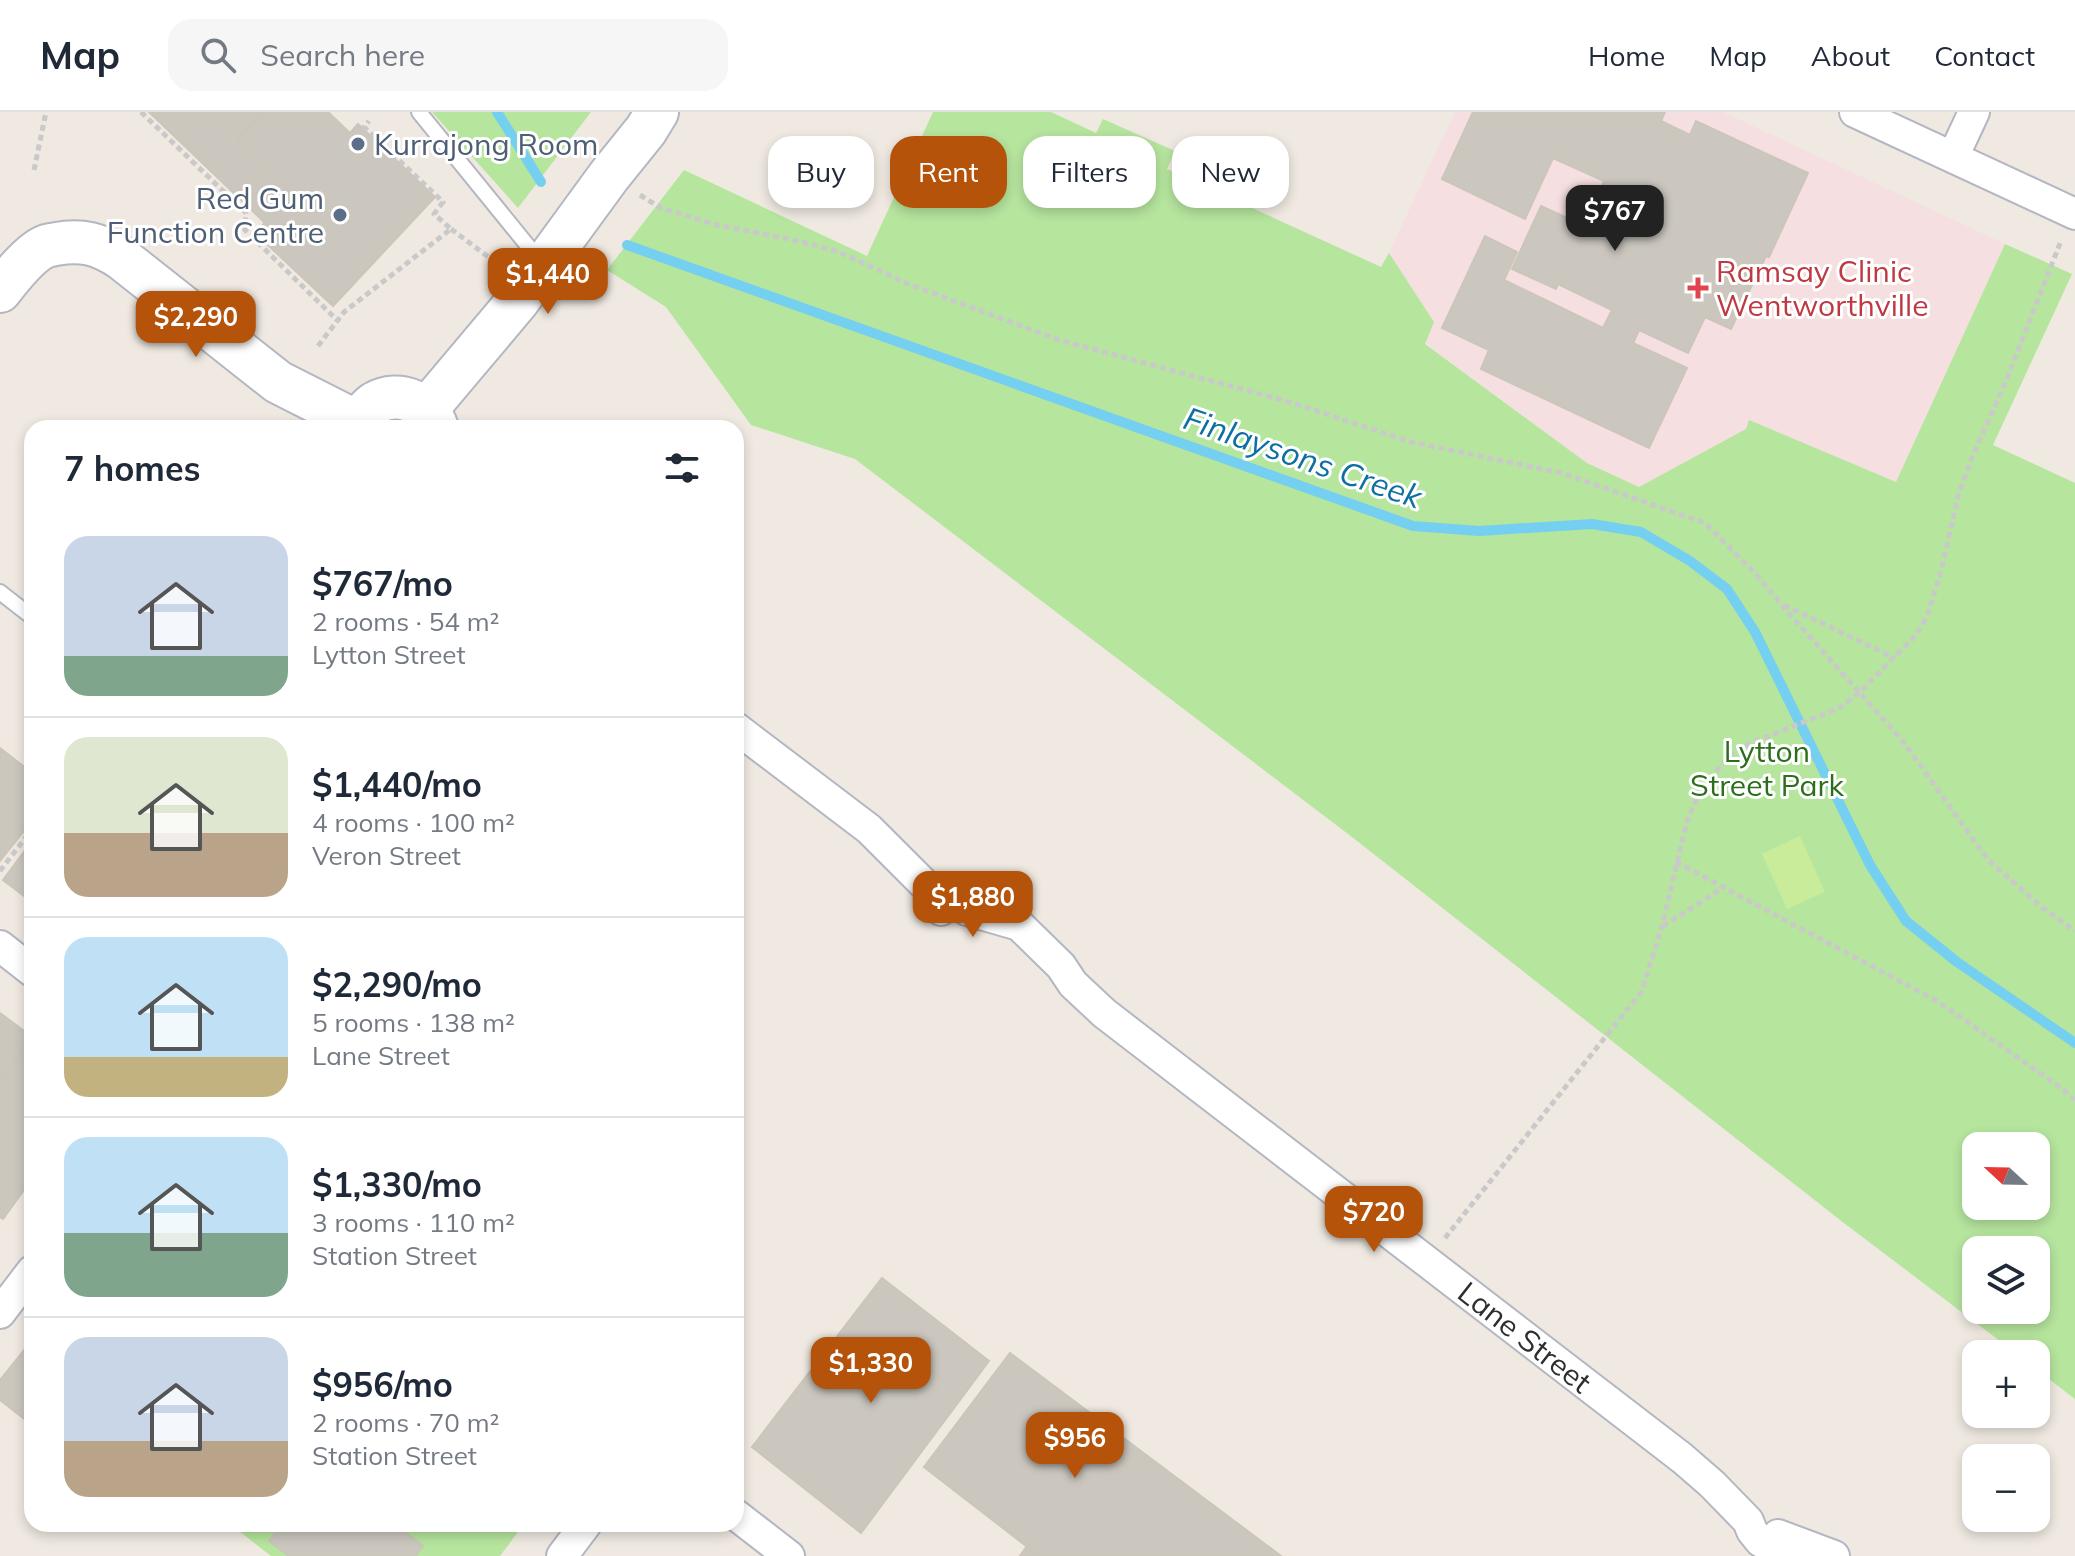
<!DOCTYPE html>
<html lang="en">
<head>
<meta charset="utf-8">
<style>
	:root { --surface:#fff; --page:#f6f6f7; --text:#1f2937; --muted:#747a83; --line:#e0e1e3; --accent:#b45309 }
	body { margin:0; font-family:Mulish,sans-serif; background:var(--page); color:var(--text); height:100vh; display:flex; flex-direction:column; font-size:30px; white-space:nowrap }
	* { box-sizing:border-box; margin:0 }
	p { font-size:26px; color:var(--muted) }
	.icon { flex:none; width:44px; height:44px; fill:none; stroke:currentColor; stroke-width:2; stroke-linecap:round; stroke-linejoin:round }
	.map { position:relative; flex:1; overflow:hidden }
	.drawer { position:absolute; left:24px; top:308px; width:720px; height:1112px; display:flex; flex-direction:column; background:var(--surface); border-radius:24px; box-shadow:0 4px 12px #0003 }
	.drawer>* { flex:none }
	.top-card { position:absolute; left:768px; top:24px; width:760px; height:72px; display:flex; gap:16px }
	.needle { width:52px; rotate:292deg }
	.fabs { position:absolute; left:1962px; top:1020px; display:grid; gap:16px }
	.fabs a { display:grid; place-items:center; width:88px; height:88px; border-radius:16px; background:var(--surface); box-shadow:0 4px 12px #0003; font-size:40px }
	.price { position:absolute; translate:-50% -68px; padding:0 18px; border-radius:16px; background:var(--accent); color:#fff; font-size:26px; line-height:52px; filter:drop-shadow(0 2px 4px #0008) }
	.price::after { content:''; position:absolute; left:50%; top:48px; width:24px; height:18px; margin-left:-12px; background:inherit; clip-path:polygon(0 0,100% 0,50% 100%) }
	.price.on { background:#222; color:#fff }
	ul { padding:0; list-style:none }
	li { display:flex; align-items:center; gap:24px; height:200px; padding:0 40px }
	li+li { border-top:2px solid var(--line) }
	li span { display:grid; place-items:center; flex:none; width:224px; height:160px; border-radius:24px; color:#555 }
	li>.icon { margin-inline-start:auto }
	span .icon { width:96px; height:96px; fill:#fffc; stroke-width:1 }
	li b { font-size:34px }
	h2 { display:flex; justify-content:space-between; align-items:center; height:96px; padding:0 40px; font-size:34px }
	.pill { padding:0 28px; border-radius:24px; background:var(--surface); box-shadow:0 4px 12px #0003; font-size:28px; line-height:72px }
	.pill.on { background:var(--accent); color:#fff }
	header { display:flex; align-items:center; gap:48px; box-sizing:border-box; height:112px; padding:0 40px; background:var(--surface); border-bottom:2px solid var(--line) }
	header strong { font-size:38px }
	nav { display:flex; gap:44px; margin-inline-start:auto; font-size:28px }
	.search { width:560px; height:72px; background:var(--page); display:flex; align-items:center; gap:20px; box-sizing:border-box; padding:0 28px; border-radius:24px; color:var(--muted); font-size:30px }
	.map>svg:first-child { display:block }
	.medical { fill:#f5dfe0 }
	.green { fill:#b6e59e; fill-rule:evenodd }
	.pitch { fill:#c9ec9a }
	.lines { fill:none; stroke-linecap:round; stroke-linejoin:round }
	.stream { stroke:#75cff0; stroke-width:10 }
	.building { fill:#cbc7bf; stroke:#cbc5ba; stroke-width:2 }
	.lane-casing { stroke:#b4b7c1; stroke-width:18 }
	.street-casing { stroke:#b4b7c1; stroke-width:34 }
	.secondary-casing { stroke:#b4b7c1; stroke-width:46 }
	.path { stroke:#c9c9c9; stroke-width:5; stroke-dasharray:6 4; stroke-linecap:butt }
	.lane { stroke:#fff; stroke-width:14 }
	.street { stroke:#fff; stroke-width:30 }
	.secondary { stroke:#fff; stroke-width:42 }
	.service-dot { fill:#5c6f8a; stroke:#fff; stroke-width:3 }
	.health-dot { fill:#e0444e; stroke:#fff; stroke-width:3 }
	.labels { text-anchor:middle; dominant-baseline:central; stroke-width:6; stroke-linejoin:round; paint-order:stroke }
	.service-label { font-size:30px; fill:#4e5e75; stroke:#fff; text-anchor:start }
	.health-label { font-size:30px; fill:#be3a42; stroke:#fff; text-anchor:start }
	.park-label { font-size:30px; fill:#2c6e1b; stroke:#fff }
	.street-label { font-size:30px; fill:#2e2e2e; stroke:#fff }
	.water-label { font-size:32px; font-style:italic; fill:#0d6fa3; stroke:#fff }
</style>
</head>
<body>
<header>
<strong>Map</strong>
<div class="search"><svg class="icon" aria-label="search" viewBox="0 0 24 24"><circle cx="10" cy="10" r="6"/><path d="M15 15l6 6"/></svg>Search here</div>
<nav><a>Home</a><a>Map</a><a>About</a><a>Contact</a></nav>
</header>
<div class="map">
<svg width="2075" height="1444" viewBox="0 0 2075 1444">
	<rect width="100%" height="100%" fill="#efe9e1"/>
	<path class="medical" d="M 1455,0 L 1723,0 L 2005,132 L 1896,370 L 1749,309 L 1746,317 L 1639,375 L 1587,351 L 1425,231 L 1389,141 Z"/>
	<g class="green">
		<path d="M 432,0 L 591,0 L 518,96 Z"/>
		<path d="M 933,0 L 1051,0 L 1096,21 L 1103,7 L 1175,39 L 1167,57 L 1381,155 L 1389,141 L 1434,210 L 1425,232 L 1587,351 L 1639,375 L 1746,317 L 1749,308 L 1896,370 L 2005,132 L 2072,162 L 1993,333 L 2075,371 L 2075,1287 L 2036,1257 L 2036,1242 L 2017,1242 L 1840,1108 L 1352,725 L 855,347 L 751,313 L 666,195 L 607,158 L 684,58 L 867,144 ZM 1976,1034 L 2036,1034 L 2036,1094 L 1976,1094 ZM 1976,1138 L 2036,1138 L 2036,1198 L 1976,1198 Z"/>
		<path d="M 230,1412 L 524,1412 L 500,1444 L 271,1444 Z"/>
	</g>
	<path class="pitch" d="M 1800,724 L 1825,780 L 1787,797 L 1762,742 Z"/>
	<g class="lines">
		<g class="stream">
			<path d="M 497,0 L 541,70"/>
			<path d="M 627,133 L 1413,414 L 1479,419 L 1592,412 L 1641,420 L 1690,449 L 1727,477 L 1755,520 L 1870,753 L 1906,809 L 1957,850 L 2075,931"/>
		</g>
	</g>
	<g class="building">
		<path d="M 149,0 L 235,0 L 250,14 L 237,28 L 293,81 L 265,111 Z"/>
		<path d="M 235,0 L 264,0 L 250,14 Z"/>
		<path d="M 264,0 L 328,0 L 350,21 L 358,12 L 435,85 L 333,194 L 255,121 L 293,81 L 237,28 Z"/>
		<path d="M 1473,0 L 1665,0 L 1661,9 L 1690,23 L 1696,9 L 1808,61 L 1769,145 L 1766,144 L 1731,217 L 1705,205 L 1688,241 L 1639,218 L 1633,231 L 1687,256 L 1649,336 L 1481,257 L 1489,238 L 1442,216 L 1485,124 L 1517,140 L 1504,168 L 1603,216 L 1612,198 L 1558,172 L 1556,177 L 1512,157 L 1541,94 L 1583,113 L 1604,69 L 1553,46 L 1525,107 L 1442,67 Z"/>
		<path d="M 0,636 L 32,661 L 32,709 L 0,749 Z"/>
		<path d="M 32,729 L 32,790 L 3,768 Z"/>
		<path d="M 0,901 L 32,925 L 0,970 Z"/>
		<path d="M 32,926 L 32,1067 L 3,1107 L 0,1105 L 0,970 Z"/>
		<path d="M 882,1166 L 989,1249 L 861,1421 L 752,1335 Z"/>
		<path d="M 32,1228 L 32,1313 L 0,1288 L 0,1268 Z"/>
		<path d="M 1010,1241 L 1281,1444 L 1039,1444 L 924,1355 Z"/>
		<path d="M 282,1412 L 369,1412 L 373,1415 L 375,1412 L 395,1412 L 423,1434 L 416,1444 L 289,1444 L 269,1429 Z"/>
		<path d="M 1027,1434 L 1039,1444 L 1020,1444 Z"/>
	</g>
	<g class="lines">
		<defs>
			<g id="lane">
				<path d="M 419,0 L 541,150"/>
				<path d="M 0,480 L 32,505"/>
			</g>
			<g id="street">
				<path d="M 1855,0 L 2075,102"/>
				<path d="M 1953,45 L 1974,0"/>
				<path d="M 736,616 L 869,717 L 933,781 L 941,798"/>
				<path d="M 933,781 L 948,787 L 967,798 L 1019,813 L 1061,854 L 1073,872 L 1104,901 L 1682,1346 L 1712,1372 L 1748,1409 L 1752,1419 L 1760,1429 L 1778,1440 L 1795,1444"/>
				<path d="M 0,834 L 32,859"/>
				<path d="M 0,1201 L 32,1159"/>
				<path d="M 736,1403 L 789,1444"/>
				<path d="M 1778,1423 L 1834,1444"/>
				<path d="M 562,1444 L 586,1412"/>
			</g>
			<g id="secondary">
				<path d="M 0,179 C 10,166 29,142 44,135 C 48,133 52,133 56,132 C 82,127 99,132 121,146 L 278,270 L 359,311"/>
				<path d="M 426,298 L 517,190 L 609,64 L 646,18 L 657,0"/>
				<path d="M 357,316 C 361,306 366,297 375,291 C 399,277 429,291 437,316"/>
			</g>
		</defs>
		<use href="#lane" class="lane-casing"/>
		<use href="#street" class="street-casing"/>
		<use href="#secondary" class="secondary-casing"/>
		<g class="path">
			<path d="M 141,0 L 246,101 L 245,118 L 337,208"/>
			<path d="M 34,58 L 46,0"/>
			<path d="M 640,83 L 661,96 L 717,113 L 789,127 L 837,139 L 906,171 L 1059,228 L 1290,290 L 1411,330 L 1562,361 L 1705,411 L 1755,461 L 1784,496 L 1902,628 L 1988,748 L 2043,796 L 2075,819"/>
			<path d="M 451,117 L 491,147"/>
			<path d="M 318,234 L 344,200 L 451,117 L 434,102 L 443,90 L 364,15 L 369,9"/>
			<path d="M 1784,493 L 1895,546"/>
			<path d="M 1676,750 L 1937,889 L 2060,975 L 2075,988"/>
			<path d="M 0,759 L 32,717"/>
			<path d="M 1663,814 L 1723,776"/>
			<path d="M 1445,1126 L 1642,879 L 1662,814 L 1687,709 L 1702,675 L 1736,637 L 1839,596 L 1860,580 L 1916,523 L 1927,504 L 1940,463 L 1959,381 L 1973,343 L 2003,276 L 2061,129"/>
		</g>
		<use href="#lane" class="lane"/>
		<use href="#street" class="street"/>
		<use href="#secondary" class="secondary"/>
	</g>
	<g class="service-dot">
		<circle cx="358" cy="32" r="8"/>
		<circle cx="340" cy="103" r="8"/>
	</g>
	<path class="health-dot" d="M1694 164h8v8h8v8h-8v8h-8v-8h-8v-8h8z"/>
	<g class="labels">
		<g class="service-label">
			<text x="374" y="32">Kurrajong Room</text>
			<text x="324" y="86" text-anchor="end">Red Gum<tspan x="324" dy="34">Function Centre</tspan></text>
		</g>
		<g class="health-label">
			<text x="1716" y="159">Ramsay Clinic<tspan x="1716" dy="34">Wentworthville</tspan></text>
		</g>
		<g class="park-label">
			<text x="1767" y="639">Lytton<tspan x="1767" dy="34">Street Park</tspan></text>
		</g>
		<g class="street-label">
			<text transform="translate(1525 1225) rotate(38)">Lane Street</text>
		</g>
		<g class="water-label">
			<text transform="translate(1303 345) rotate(19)">Finlaysons Creek</text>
		</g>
	</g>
</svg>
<div class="fabs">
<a><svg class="needle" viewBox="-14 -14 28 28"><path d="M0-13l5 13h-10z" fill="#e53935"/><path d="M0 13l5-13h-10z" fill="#747a83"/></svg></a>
<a><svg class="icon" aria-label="layers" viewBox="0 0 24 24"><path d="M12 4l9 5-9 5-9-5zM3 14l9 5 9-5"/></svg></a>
<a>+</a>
<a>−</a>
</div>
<b class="price on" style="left:1615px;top:141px">$767</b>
<b class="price" style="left:548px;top:204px">$1,440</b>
<b class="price" style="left:196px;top:247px">$2,290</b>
<b class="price" style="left:973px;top:827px">$1,880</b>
<b class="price" style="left:1374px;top:1142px">$720</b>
<b class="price" style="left:871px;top:1293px">$1,330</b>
<b class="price" style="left:1075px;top:1368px">$956</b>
<div class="top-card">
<a class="pill">Buy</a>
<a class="pill on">Rent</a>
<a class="pill">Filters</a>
<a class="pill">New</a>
</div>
<section class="drawer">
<h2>7 homes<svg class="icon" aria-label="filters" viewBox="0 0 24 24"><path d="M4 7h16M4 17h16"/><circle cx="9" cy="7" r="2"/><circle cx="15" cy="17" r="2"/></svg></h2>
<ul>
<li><span style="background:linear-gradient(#c9d6e8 75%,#7fa58c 0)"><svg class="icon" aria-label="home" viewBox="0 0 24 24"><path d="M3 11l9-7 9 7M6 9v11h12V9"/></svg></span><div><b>$767/mo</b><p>2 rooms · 54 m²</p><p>Lytton Street</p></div></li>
<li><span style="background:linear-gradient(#dfe7d0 60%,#b9a48a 0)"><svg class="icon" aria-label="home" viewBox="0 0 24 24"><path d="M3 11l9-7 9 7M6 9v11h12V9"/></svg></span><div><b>$1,440/mo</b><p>4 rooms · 100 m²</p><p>Veron Street</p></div></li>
<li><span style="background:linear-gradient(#bfe0f5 75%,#c2b280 0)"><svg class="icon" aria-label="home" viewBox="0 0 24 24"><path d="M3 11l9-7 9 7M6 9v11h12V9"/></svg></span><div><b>$2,290/mo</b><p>5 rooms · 138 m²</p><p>Lane Street</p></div></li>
<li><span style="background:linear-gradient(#bfe0f5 60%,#7fa58c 0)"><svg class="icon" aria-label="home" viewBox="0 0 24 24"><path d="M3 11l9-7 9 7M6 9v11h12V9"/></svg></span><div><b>$1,330/mo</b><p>3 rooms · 110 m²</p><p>Station Street</p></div></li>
<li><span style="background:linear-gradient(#c9d6e8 65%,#b9a48a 0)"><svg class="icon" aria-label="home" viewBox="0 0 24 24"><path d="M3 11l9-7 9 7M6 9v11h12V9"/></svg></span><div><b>$956/mo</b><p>2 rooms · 70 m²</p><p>Station Street</p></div></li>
</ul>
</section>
</div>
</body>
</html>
